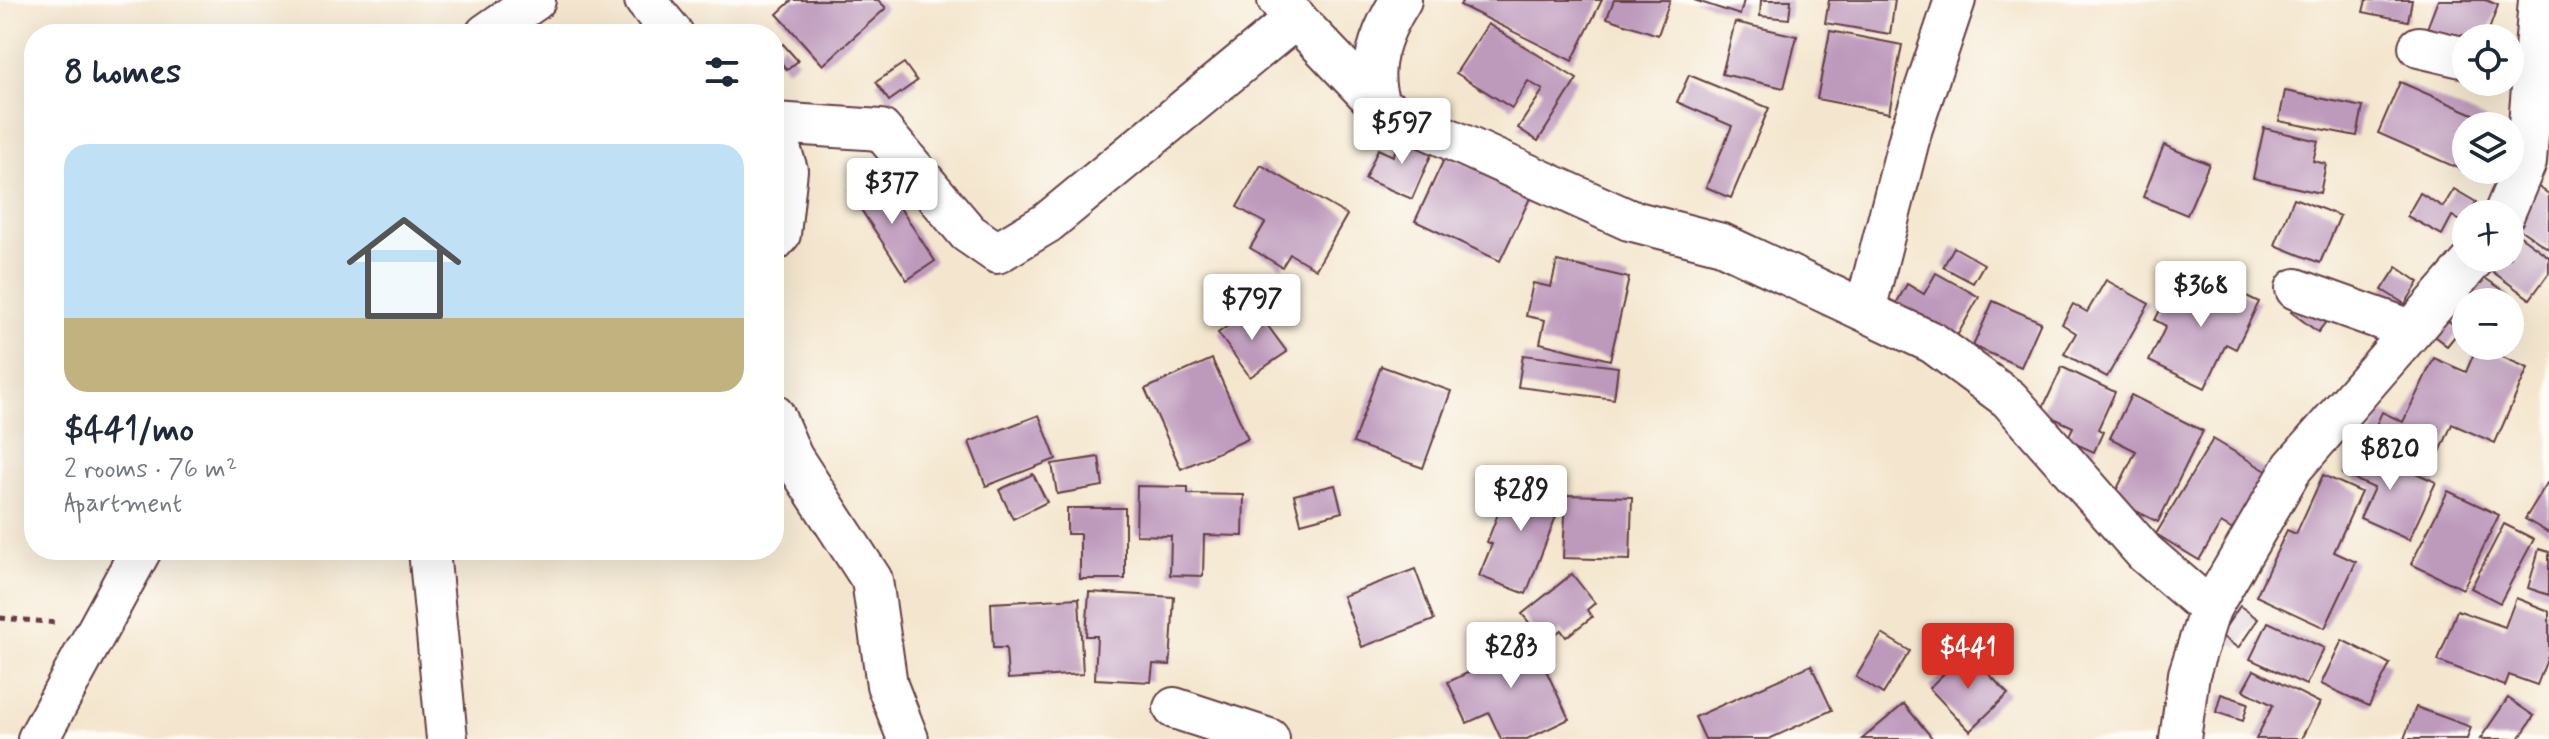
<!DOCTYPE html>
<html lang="en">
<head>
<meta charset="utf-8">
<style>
	:root { --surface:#fff; --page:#f2f2f3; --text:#1f2937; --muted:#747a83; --accent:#d93025 }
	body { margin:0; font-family:Mynerve,sans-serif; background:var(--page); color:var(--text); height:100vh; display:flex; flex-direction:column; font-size:30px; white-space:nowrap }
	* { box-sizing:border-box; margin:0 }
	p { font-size:26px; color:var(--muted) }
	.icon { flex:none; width:44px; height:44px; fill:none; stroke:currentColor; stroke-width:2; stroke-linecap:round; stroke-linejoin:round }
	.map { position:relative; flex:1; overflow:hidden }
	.details { position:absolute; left:24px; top:24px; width:760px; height:536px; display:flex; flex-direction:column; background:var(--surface); border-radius:32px; box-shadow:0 8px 32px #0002 }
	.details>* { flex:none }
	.buttons { position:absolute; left:2452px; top:24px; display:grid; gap:16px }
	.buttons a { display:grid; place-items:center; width:72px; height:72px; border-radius:50%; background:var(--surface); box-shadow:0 8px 32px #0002; font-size:40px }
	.price { position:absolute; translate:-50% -68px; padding:0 18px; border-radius:8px; background:#fff; color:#222; font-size:26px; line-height:52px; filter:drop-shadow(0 2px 4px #0008) }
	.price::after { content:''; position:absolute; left:50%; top:48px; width:24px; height:18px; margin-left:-12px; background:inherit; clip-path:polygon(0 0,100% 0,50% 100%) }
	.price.selected { background:var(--accent); color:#fff }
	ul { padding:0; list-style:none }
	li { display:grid; align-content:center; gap:16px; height:424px; padding:0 40px }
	li span { display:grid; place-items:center; height:248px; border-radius:24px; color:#555 }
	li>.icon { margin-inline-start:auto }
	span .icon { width:144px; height:144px; fill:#fffc; stroke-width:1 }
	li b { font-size:34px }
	h2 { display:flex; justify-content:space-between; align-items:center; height:96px; padding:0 40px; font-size:34px }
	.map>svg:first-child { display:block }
	.building { fill:#bd99bc }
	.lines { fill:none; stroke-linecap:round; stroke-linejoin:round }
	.street-casing { stroke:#643d43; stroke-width:44 }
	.path { stroke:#643d43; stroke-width:5; stroke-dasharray:6 6; stroke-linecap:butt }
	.street { stroke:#fff; stroke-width:40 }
</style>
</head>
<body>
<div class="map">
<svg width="2549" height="739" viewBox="0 0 2549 739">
	<rect width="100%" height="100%" fill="#fdfcf7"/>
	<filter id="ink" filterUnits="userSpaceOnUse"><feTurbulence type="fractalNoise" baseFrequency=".0125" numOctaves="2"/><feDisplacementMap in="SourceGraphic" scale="16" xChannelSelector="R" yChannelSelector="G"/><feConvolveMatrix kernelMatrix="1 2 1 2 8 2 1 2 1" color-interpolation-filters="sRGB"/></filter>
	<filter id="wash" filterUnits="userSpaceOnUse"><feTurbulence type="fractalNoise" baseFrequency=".006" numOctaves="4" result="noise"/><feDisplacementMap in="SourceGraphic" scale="32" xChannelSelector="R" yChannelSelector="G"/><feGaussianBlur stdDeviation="1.8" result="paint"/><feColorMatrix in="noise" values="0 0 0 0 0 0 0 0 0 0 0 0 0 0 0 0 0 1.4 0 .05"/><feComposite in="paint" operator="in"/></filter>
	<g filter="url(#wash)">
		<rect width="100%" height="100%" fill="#f4e6ce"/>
		<g id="blocks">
			<g class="building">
				<path d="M 792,0 L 878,0 L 886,8 L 823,65 L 777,14 Z"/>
				<path d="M 1463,0 L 1602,0 L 1572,61 L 1460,5 Z"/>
				<path d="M 1614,0 L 1670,0 L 1658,35 L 1607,18 Z"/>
				<path d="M 1694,0 L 1744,0 L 1740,15 Z"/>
				<path d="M 1761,0 L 1791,0 L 1789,19 L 1760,16 Z"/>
				<path d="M 1829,0 L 1895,0 L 1890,34 L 1825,23 Z"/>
				<path d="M 2366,0 L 2412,0 L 2408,21 L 2363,12 Z"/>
				<path d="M 2438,0 L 2485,0 L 2498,5 L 2486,38 L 2426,31 Z"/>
				<path d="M 1735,22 L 1797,36 L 1784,88 L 1722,74 Z"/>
				<path d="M 1488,24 L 1577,79 L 1538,141 L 1518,128 L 1543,90 L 1528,81 L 1512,108 L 1456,73 Z"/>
				<path d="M 1830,31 L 1902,45 L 1889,113 L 1817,99 Z"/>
				<path d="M 783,44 L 798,61 L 787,70 L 774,54 Z"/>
				<path d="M 904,63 L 917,81 L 889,101 L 876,82 Z"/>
				<path d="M 1689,75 L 1769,108 L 1731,198 L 1706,187 L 1732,126 L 1677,102 Z"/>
				<path d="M 2400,82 L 2494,123 L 2492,126 L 2466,126 L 2466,170 L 2473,170 L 2471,174 L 2378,133 Z"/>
				<path d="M 2285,91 L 2363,107 L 2357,136 L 2279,121 Z"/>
				<path d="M 2264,128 L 2318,141 L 2313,161 L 2326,164 L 2320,193 L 2253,178 Z"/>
				<path d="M 1404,133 L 1435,146 L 1412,199 L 1365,179 L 1378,149 L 1393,156 Z"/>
				<path d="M 2164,145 L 2209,164 L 2187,215 L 2143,197 Z"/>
				<path d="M 1446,155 L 1532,194 L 1500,261 L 1415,221 Z"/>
				<path d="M 1261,165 L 1347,215 L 1316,269 L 1290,254 L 1282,267 L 1250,248 L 1265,223 L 1237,207 Z"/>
				<path d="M 877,173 L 935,261 L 907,280 L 849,191 Z"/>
				<path d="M 2537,186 L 2549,194 L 2549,249 L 2512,224 Z"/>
				<path d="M 2454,189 L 2476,202 L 2464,223 L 2452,216 L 2442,235 L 2407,216 L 2420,193 L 2443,207 Z"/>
				<path d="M 2294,198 L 2340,216 L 2320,263 L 2275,245 Z"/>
				<path d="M 2516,233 L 2549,257 L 2549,273 L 2530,299 L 2489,269 L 2498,258 L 2510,258 L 2510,241 Z"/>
				<path d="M 1954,247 L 1984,264 L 1973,283 L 1943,267 Z"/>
				<path d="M 1557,261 L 1629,278 L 1610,360 L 1540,343 L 1545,320 L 1526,316 L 1533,283 L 1551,287 Z"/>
				<path d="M 2397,267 L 2419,282 L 2405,304 L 2382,290 Z"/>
				<path d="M 2196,272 L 2259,302 L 2236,349 L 2226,344 L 2205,388 L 2149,361 L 2166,326 L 2155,320 L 2166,298 L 2180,304 Z"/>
				<path d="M 1936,273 L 1979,297 L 1953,343 L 1893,309 L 1907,284 L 1924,294 Z"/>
				<path d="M 2477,273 L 2509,294 L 2504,302 L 2466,302 L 2466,321 L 2451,312 Z"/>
				<path d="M 2106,280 L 2149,304 L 2107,377 L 2064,354 L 2076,333 L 2062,324 L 2073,304 L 2087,312 Z"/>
				<path d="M 2304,293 L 2332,314 L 2318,332 L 2291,312 Z"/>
				<path d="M 1993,301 L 2041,322 L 2021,367 L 1973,346 Z"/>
				<path d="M 1254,307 L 1287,352 L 1250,377 L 1218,333 Z"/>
				<path d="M 2443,317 L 2460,330 L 2447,346 L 2430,333 Z"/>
				<path d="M 2477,346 L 2528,368 L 2495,443 L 2452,424 L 2432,471 L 2368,443 L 2382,412 L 2403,422 L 2434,358 L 2466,372 Z"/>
				<path d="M 1523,355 L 1618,367 L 1614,399 L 1518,387 Z"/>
				<path d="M 1212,359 L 1248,439 L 1181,469 L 1145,389 Z"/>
				<path d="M 1381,366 L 1451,391 L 1423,468 L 1353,443 Z"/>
				<path d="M 2062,367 L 2115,392 L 2098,429 L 2103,432 L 2094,452 L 2067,440 L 2073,427 L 2041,412 Z"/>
				<path d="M 2131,395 L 2203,431 L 2158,522 L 2112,499 L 2136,451 L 2110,438 Z"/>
				<path d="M 1039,415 L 1056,459 L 986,486 L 969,442 Z"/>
				<path d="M 2213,439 L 2273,475 L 2238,533 L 2221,523 L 2199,560 L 2156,534 Z"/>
				<path d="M 2355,446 L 2436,482 L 2409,540 L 2360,518 L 2374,488 L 2343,474 Z"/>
				<path d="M 1099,457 L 1103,486 L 1057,494 L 1052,464 Z"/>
				<path d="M 1514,473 L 1565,493 L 1526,594 L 1479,576 L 1492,544 L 1487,542 Z"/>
				<path d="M 1033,474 L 1047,502 L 1013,519 L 999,490 Z"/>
				<path d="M 2323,475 L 2361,492 L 2334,552 L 2356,562 L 2325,628 L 2256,596 L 2287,530 L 2296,534 Z"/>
				<path d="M 2547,483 L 2549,485 L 2549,533 L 2525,519 Z"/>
				<path d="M 1335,485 L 1342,512 L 1301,523 L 1294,495 Z"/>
				<path d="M 1137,486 L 1188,487 L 1188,494 L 1244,495 L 1243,536 L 1204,535 L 1203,576 L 1170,575 L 1171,536 L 1136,535 Z"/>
				<path d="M 2448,491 L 2499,515 L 2463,589 L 2411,564 Z"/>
				<path d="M 1566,495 L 1632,497 L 1630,560 L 1563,558 Z"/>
				<path d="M 1067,508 L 1125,508 L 1125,579 L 1080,579 L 1080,534 L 1067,534 Z"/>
				<path d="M 2504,524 L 2534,539 L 2500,603 L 2471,588 Z"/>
				<path d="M 2539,549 L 2549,552 L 2549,595 L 2528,588 Z"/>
				<path d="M 1415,569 L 1434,620 L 1362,647 L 1343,596 Z"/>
				<path d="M 1572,574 L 1595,603 L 1587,610 L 1592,617 L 1566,637 L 1561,630 L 1545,642 L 1522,614 Z"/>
				<path d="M 1089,592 L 1174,597 L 1170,665 L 1153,664 L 1151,682 L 1095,679 L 1097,636 L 1086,636 Z"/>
				<path d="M 1079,598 L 1083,674 L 1008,679 L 1006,648 L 993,648 L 991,603 Z"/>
				<path d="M 2516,598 L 2549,611 L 2549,654 L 2537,685 L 2509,675 L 2505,686 L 2438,661 L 2457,610 L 2505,627 Z"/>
				<path d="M 2240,606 L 2258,619 L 2238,648 L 2220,635 Z"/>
				<path d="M 2268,622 L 2324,648 L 2306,685 L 2250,659 Z"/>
				<path d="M 1526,628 L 1569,719 L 1527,739 L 1501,739 L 1489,713 L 1467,723 L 1448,682 L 1487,664 L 1480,649 Z"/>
				<path d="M 1882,634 L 1910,651 L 1883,694 L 1856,677 Z"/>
				<path d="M 2342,640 L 2390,664 L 2369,706 L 2321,684 Z"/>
				<path d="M 1967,651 L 2008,694 L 1970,731 L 1929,688 Z"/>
				<path d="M 1811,665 L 1832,710 L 1769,739 L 1705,739 L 1695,717 Z"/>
				<path d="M 2254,670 L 2320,703 L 2301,739 L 2256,739 L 2273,705 L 2243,690 Z"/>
				<path d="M 2221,694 L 2248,703 L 2243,721 L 2216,712 Z"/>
				<path d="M 2508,698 L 2534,716 L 2519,739 L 2480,739 Z"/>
				<path d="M 1904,704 L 1933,739 L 1862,739 Z"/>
				<path d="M 2416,707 L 2471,727 L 2467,739 L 2404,739 Z"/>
			</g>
		</g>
	</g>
	<g filter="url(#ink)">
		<use href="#blocks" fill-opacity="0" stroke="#643d43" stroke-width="2"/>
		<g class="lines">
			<defs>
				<g id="street">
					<path d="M 645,0 L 673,34"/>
					<path d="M 1278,0 L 1381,108 L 1629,220 L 1722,244 L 1933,343 L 2009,399 L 2145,553 L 2210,609"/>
					<path d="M 486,34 L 535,0"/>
					<path d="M 2419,47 L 2466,58"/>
					<path d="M 1381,108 C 1365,71 1380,33 1401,0"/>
					<path d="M 774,123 L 881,130 L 968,233 L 997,253 L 1047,223 L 1296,18"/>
					<path d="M 774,129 L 787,170 L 780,234 L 774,241"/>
					<path d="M 2504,214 L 2526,162 L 2539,0"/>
					<path d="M 2296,289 L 2411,330"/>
					<path d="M 1865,310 L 1912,128 L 1955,0"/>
					<path d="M 774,415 L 792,457 L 872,580 L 887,685 L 908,739"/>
					<path d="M 429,550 L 447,739"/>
					<path d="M 1174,708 L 1269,739"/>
					<path d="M 38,739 L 141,550"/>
					<path d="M 2180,739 L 2189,674 L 2210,609 L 2293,467 L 2475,258"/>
				</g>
			</defs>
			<use href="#street" class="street-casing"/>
			<path class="path" d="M 0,618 L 58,623"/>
			<use href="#street" class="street"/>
		</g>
	</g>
</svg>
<div class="buttons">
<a><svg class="icon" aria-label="locate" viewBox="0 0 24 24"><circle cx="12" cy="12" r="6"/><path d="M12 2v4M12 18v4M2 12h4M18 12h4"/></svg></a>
<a><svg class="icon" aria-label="layers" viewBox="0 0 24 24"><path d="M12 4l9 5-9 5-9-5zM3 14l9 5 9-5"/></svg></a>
<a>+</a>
<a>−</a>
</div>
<b class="price" style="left:1402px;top:166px">$597</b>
<b class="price" style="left:892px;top:226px">$377</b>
<b class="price" style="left:2201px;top:329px">$368</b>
<b class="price" style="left:1252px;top:342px">$797</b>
<b class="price" style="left:2390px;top:492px">$820</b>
<b class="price" style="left:1521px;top:533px">$289</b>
<b class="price" style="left:1511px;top:690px">$283</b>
<b class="price selected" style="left:1968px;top:691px">$441</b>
<section class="details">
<h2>8 homes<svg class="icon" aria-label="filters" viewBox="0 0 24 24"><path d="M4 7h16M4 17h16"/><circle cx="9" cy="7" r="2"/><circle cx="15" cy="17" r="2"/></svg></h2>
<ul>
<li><span style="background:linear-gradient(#bfe0f5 70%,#c2b280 0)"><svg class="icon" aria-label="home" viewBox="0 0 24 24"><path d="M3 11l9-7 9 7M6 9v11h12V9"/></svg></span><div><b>$441/mo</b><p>2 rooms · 76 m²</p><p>Apartment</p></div></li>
</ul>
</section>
</div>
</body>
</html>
